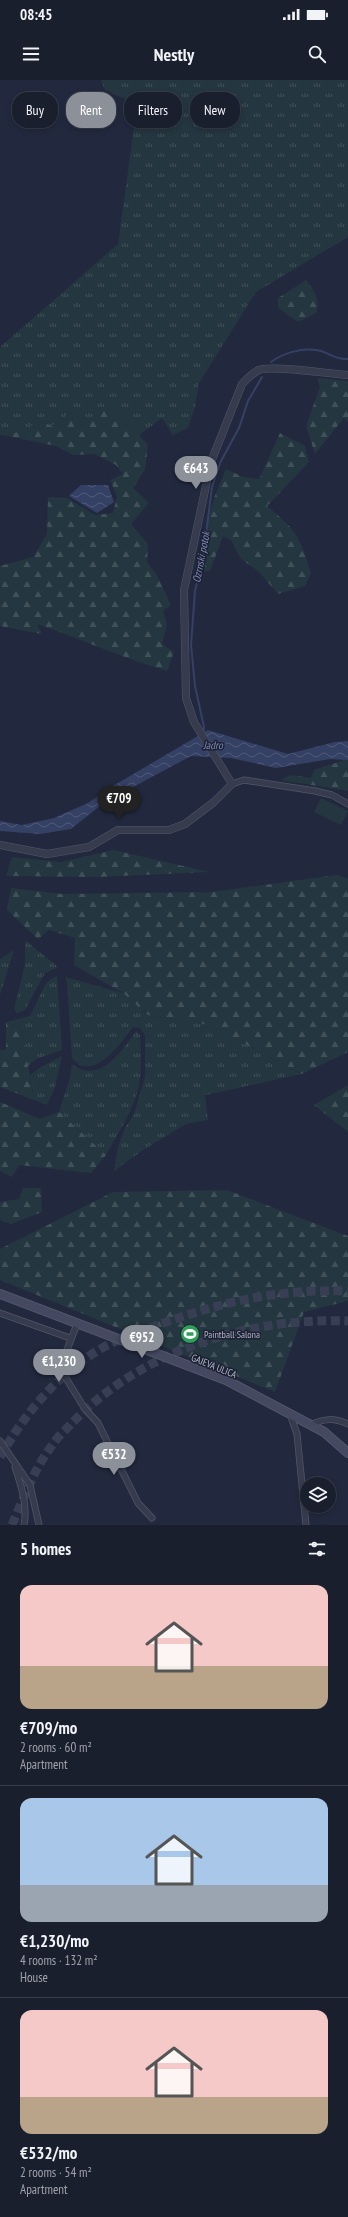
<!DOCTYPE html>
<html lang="en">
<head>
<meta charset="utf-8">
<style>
	:root { --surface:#1a1f2e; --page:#272c3a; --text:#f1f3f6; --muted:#9fa2aa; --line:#383d4a; --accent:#8c9099 }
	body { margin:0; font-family:"PT Sans Narrow",sans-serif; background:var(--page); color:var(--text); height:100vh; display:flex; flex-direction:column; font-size:15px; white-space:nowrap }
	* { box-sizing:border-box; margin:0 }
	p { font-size:13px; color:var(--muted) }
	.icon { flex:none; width:22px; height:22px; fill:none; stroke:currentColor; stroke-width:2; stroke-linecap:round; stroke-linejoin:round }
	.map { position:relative; height:1445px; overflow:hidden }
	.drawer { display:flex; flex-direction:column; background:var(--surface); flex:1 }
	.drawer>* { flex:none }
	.top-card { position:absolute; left:12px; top:12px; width:324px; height:36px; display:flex; gap:8px }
	.tools { position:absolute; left:300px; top:1397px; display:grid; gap:8px }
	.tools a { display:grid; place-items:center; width:36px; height:36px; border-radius:50%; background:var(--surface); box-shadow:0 2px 6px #0003,0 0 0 1px var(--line); font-size:20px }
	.price { position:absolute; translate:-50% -34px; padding:0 9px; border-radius:14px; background:var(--accent); color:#fff; font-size:13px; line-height:26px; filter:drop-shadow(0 1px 2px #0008) }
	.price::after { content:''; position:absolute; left:50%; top:24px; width:12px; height:9px; margin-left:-6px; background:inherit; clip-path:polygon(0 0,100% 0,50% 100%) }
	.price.on { background:#222; color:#fff }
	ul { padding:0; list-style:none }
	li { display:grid; align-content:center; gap:8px; height:212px; padding:0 20px }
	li+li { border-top:1px solid var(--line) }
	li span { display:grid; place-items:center; height:124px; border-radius:12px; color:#555 }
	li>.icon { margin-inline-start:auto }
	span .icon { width:72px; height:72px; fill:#fffc; stroke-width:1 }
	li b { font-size:17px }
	h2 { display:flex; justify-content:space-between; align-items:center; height:48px; padding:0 20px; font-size:17px }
	.tag { padding:0 14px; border-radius:16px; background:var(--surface); box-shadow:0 2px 6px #0003,0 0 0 1px var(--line); font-size:14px; line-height:36px }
	.tag.on { background:var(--accent); color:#fff }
	.status { display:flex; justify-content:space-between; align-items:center; height:28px; padding:0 20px; background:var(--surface); direction:ltr }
	.status svg { height:11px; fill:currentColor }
	header { display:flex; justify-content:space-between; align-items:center; height:52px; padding:0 20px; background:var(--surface); font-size:18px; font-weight:700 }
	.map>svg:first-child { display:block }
	.grass { fill:url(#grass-tufts) }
	.forest { fill:url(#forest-firs) }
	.park { fill:#24363f }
	.water { fill:url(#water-waves) }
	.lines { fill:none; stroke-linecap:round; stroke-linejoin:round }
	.stream { stroke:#354065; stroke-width:2 }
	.trunk-tunnel { stroke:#383e53; stroke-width:9; stroke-dasharray:9 4.5; stroke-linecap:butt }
	.minor-casing { stroke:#525669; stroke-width:7 }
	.tertiary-casing { stroke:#525669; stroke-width:8 }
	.secondary-casing { stroke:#525669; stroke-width:10 }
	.minor { stroke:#363b4e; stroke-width:5.5 }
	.tertiary { stroke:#363b4e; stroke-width:7 }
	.secondary { stroke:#444961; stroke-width:8 }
	.labels { text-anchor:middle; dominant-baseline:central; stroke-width:3; stroke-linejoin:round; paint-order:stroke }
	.poi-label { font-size:10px; fill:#b2b6c9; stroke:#1c2033; text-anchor:start }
	.street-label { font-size:10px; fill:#b2b6c9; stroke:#1c2033 }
	.water-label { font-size:11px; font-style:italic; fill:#808cb6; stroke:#1c2033 }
</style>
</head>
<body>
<div class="status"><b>08:45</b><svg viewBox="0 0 49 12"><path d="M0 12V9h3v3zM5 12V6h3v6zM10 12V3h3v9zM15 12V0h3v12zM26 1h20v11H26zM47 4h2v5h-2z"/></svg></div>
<header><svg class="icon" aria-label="menu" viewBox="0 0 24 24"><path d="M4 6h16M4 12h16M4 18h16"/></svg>Nestly<svg class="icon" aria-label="search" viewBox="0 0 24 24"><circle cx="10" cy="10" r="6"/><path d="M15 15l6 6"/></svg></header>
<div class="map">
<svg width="348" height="1445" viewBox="0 0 348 1445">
	<defs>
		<pattern id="grass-tufts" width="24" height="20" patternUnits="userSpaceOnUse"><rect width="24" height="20" fill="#24363f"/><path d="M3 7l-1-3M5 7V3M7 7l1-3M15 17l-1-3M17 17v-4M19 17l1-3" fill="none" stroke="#415159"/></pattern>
		<pattern id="forest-firs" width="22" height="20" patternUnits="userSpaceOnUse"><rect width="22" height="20" fill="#24363f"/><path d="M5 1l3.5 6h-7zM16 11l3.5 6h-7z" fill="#415159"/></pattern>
		<pattern id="water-waves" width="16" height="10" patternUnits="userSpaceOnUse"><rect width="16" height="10" fill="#354065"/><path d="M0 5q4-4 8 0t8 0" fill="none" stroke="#50597a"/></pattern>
	</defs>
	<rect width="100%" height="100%" fill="#22293e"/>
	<g class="grass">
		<path d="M 101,0 L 348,0 L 348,157 L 256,212 L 199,303 L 195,327 L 188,348 L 173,355 L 162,338 L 139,355 L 116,330 L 101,327 L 97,339 L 86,340 L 68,332 L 63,341 L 51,346 L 42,341 L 8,356 L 0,355 L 0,267 L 118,164 L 137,24 L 105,10 Z"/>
		<path d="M 25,860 L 58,887 L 45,893 L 25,930 L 17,933 L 14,929 L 25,884 Z"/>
		<path d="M 14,870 L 0,915 L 0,879 Z"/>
		<path d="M 57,895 L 62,970 L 36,979 L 28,986 L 22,950 L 6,942 L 30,936 L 46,903 Z"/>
		<path d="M 65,897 L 123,913 L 148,935 L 208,945 L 302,994 L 205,1015 L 208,1040 L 186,1044 L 143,1070 L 114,1091 L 118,1067 L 124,1050 L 134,1034 L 145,997 L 145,955 L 140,948 L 133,947 C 121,963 93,1004 72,978 L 67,903 Z"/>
		<path d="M 136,951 L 140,955 C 141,971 142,988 139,1005 C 134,1030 118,1053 106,1075 L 59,1032 L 70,998 L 72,984 C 100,1005 121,972 136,951 Z"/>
		<path d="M 62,976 L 55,1007 L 47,1025 L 34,1020 L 30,995 L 39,988 Z"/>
	</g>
	<g class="forest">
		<path d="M 306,200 C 314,211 321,219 316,233 L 298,242 L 278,228 L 278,218 Z"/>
		<path d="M 317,298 L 348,301 L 348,342 L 344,338 L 315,374 L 306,346 L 320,307 Z"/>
		<path d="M 101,327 L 116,330 L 148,365 L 145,389 L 133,408 L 149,423 L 131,444 L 148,464 L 147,482 L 157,495 L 171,525 L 163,531 L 167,545 L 162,564 L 174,572 L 167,591 C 122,578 81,559 37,544 L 42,554 L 0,546 L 0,486 L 33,477 L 47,454 L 48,417 L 67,418 L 95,435 L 113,433 L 117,416 L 110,400 L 123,394 L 116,385 L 95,374 L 73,375 L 56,366 L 8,356 L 42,341 L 51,346 L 63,341 L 68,332 L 86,340 L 97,339 Z"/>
		<path d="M 280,353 L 305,366 L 309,382 L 267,426 C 297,451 300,457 311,493 L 305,506 L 278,514 L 258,491 L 241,479 L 231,460 L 223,456 L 210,491 L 194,492 L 214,418 L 226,389 L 243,397 L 259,399 Z"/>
		<path d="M 348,679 L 348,711 L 281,700 L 290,695 L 311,698 L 314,690 Z"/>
		<path d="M 114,770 L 209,792 L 97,797 L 6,796 L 12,777 L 61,782 Z"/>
		<path d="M 337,795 L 348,799 L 348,972 L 302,994 L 208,945 L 148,935 L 123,913 L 74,885 L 75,858 L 49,850 L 38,859 L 7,830 L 11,808 L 62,814 L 211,812 Z"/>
		<path d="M 6,942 L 22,950 L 34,1020 L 0,1007 L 0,970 L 6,970 Z"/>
		<path d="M 348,1005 L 348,1052 L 314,1025 Z"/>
		<path d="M 0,1022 L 40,1039 L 59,1032 L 106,1075 L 91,1093 L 19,1085 L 12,1097 L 0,1091 Z"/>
		<path d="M 23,1108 L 41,1108 L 42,1132 L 11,1144 L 0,1140 L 0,1122 L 19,1119 Z"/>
		<path d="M 227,1110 L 348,1156 L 348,1221 L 304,1232 L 275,1312 L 0,1200 L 0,1169 L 113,1112 Z"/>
	</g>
	<path class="park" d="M 321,718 L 348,731 L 341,745 L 314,732 Z"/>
	<g class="water">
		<path d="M 81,405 L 108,405 L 114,422 L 97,433 L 69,416 Z"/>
		<path d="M 208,650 L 288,674 L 335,662 L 348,661 L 348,680 L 330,679 L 276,688 L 231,678 L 191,676 L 105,722 L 71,749 L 40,754 L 0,751 L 0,741 L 22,745 L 54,738 L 88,723 L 113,706 Z"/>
	</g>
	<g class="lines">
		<g class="stream">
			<path d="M 271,282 C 283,273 301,268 316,270 C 328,271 333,280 348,279"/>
			<path d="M 203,653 L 204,647 L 195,606 L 191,565 L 195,511 L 203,478 L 212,407 L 221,381 L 239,348 L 248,321 L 262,297"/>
		</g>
		<g class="trunk-tunnel">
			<path d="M 0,1377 C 25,1333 61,1289 108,1265 C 124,1256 144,1250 161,1244 C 225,1221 279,1209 348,1211"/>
			<path d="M 12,1445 C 24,1417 34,1389 53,1364 C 58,1356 67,1349 73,1342 C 143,1270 250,1237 348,1241"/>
		</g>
		<defs>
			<g id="minor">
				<path d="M 232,704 L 244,700 L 315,711 L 332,715 L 348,724"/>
				<path d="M 0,1233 L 70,1258"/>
				<path d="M 77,1244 L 65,1275 L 64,1295 L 85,1329 L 98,1343 L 138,1423 L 152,1438"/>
				<path d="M 290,1334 L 297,1354 L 306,1445"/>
				<path d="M 311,1345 C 325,1338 334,1338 348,1344"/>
				<path d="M 0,1361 L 30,1405 L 39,1445"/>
				<path d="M 15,1387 C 21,1405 28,1426 24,1445"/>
			</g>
			<path id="tertiary" d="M 0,765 L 47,774 L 89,767 L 118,750 L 169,750 L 185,744 L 214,722 L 232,704 L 194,642 L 186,618 L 184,510 L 211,382 L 242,304 C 247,299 252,293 259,290 C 271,285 331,294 348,295"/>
			<path id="secondary" d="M 0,1214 L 226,1300 L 324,1352 L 348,1373"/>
		</defs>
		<use href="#minor" class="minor-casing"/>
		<use href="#tertiary" class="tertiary-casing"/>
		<use href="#secondary" class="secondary-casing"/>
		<use href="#minor" class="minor"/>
		<use href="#tertiary" class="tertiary"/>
		<use href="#secondary" class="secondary"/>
	</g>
	<defs>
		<symbol id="stadium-disc" viewBox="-11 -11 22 22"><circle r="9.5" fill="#2e9e5b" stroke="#1c2033"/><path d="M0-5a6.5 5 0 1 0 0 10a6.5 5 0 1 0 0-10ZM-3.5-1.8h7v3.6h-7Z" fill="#fff"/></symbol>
	</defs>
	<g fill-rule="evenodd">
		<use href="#stadium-disc" x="179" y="1243" width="22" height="22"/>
	</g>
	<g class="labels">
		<g class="poi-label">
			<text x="204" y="1254">Paintball Salona</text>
		</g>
		<g class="street-label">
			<text transform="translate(214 1286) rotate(22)">GAJEVA ULICA</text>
		</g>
		<g class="water-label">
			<text transform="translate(201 477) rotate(-79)">Ozrnski potok</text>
			<text x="213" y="665">Jadro</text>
		</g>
	</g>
</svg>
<div class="tools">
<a><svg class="icon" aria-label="layers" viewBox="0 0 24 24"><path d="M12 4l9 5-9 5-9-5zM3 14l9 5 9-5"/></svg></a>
</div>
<b class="price" style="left:196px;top:410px">€643</b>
<b class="price on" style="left:119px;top:740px">€709</b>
<b class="price" style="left:142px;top:1279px">€952</b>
<b class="price" style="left:59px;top:1303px">€1,230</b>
<b class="price" style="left:114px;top:1396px">€532</b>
<div class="top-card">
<a class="tag">Buy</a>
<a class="tag on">Rent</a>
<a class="tag">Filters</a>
<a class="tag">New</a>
</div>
</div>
<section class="drawer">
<h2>5 homes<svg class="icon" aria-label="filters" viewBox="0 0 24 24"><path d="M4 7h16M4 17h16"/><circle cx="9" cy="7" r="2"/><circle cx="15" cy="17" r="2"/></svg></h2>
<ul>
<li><span style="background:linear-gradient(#f6c9c9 65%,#b9a48a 0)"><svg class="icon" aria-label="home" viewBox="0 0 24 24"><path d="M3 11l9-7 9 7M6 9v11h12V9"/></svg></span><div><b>€709/mo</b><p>2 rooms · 60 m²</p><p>Apartment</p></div></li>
<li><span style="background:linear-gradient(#a9c7e8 70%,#9aa5b1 0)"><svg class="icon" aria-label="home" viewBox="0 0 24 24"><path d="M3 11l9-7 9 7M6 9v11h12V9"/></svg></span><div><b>€1,230/mo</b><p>4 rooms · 132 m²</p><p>House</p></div></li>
<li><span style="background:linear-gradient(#f6c9c9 70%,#b9a48a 0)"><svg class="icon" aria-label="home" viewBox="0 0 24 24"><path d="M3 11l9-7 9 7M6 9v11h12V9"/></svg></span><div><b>€532/mo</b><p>2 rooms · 54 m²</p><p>Apartment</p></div></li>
</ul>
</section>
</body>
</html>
